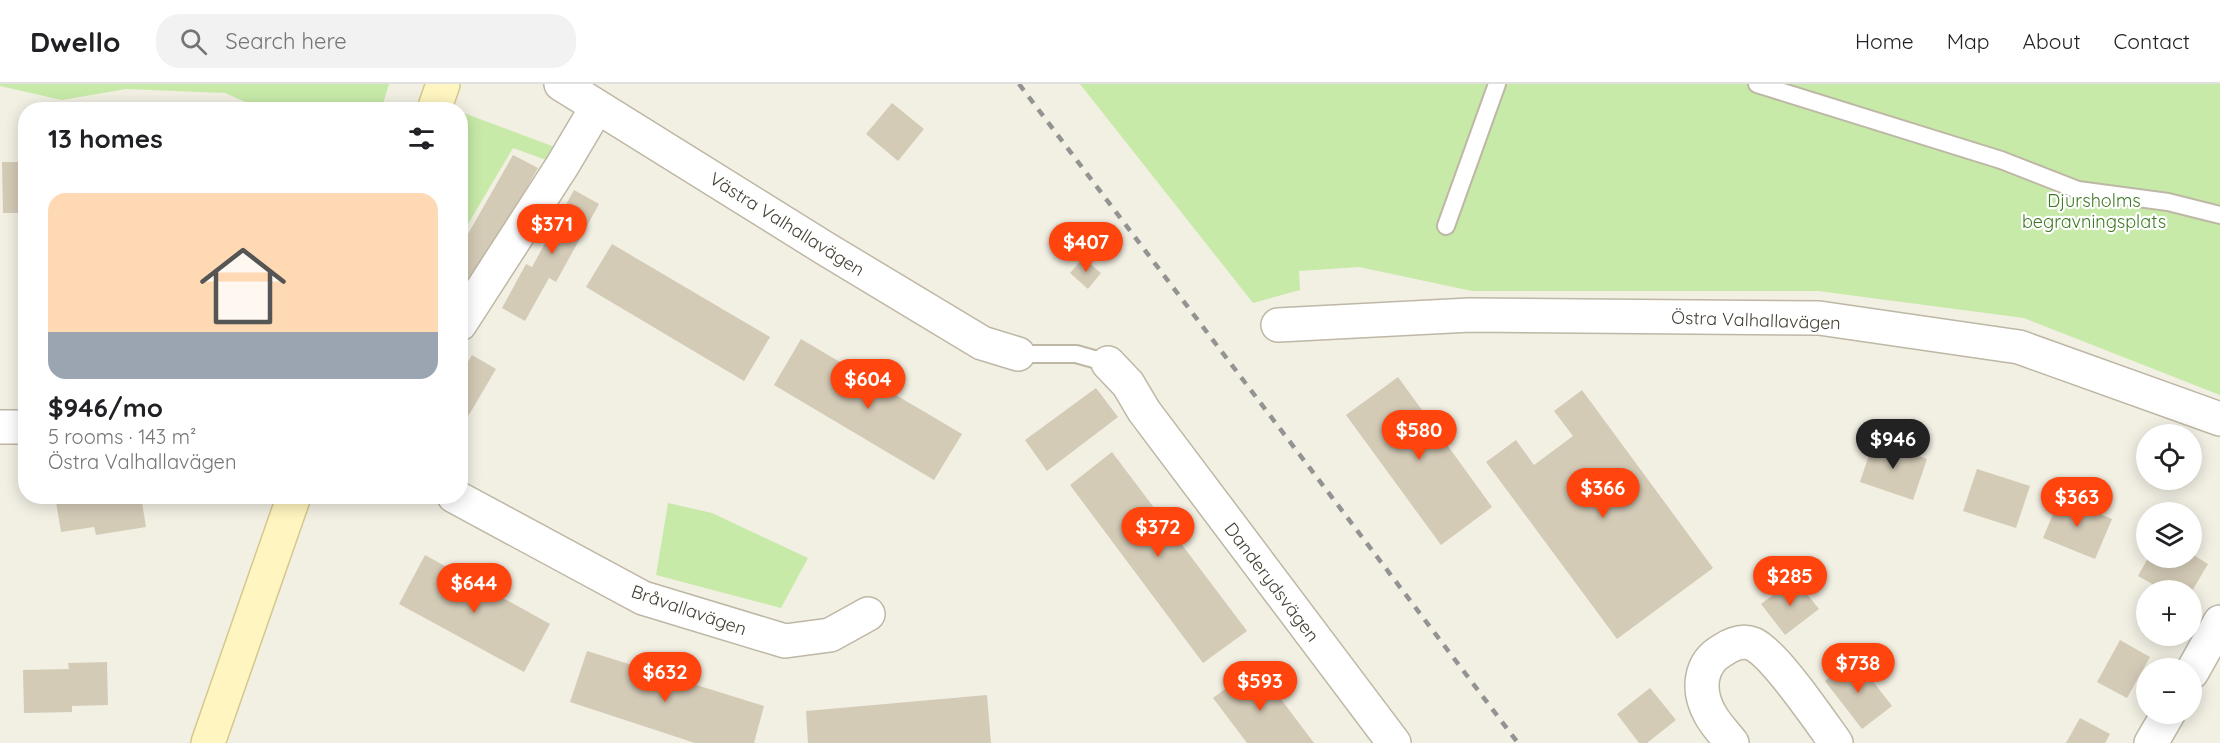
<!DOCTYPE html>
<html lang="en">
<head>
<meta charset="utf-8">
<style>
	:root { --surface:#fff; --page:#f2f2f2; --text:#202124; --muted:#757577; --line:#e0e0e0; --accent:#ff440d }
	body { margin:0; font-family:Quicksand,sans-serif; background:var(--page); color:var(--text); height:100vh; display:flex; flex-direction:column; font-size:22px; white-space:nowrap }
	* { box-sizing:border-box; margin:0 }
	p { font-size:20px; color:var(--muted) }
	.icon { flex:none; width:33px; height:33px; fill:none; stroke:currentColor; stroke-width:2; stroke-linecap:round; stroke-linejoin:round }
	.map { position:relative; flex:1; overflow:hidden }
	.side { position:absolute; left:18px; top:18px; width:450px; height:402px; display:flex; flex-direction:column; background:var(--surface); border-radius:24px; box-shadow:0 3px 15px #0003 }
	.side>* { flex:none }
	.tools { position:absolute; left:2136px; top:340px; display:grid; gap:12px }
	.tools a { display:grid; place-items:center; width:66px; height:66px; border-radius:50%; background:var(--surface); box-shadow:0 3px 15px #0003; font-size:30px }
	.price { position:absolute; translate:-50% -51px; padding:0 14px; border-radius:21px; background:var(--accent); color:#fff; font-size:20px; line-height:39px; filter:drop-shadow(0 2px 3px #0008) }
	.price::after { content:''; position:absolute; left:50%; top:36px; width:18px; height:14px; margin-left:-9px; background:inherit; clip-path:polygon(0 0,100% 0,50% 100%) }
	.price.on { background:#222; color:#fff }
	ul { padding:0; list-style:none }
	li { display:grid; align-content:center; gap:12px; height:318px; padding:0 30px }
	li+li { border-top:2px solid var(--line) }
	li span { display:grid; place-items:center; height:186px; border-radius:18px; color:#555 }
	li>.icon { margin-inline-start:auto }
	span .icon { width:108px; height:108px; fill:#fffc; stroke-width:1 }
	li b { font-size:26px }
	h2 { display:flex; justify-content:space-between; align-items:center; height:72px; padding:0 30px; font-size:26px }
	header { display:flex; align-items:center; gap:36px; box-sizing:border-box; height:84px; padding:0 30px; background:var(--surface); border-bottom:2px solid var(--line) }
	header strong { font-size:28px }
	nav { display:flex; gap:33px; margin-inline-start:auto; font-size:21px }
	.search { width:420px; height:54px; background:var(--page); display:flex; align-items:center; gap:15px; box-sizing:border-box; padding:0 21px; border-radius:24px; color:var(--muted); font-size:22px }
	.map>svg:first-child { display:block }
	.green { fill:#c7eaa8 }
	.building { fill:#d4cbb7 }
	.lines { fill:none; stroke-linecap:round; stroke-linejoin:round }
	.lane-casing { stroke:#beb7a5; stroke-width:20 }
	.street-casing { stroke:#beb7a5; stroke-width:36 }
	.secondary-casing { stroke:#d5c88f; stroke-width:36 }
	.lane { stroke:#fff; stroke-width:16 }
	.street { stroke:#fff; stroke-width:33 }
	.secondary { stroke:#fff5c0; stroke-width:33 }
	.rail { stroke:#939393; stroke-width:4.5; stroke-dasharray:8 8; stroke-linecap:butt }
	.labels { text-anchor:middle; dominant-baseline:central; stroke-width:4.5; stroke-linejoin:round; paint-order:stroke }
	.park-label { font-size:18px; fill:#3d7923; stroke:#fff }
	.street-label { font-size:18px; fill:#443f33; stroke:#fff }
</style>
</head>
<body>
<header>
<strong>Dwello</strong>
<div class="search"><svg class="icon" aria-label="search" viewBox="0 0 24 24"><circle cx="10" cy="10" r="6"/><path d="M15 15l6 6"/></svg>Search here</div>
<nav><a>Home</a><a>Map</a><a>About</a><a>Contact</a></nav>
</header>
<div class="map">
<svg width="2220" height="659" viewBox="0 0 2220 659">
	<rect width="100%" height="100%" fill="#f2efe3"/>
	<g class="green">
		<path d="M 0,0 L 389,0 L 381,26 L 261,25 L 225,9 L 126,5 L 62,16 L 0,2 Z"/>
		<path d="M 1080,0 L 2220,0 L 2220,311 L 2024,234 L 1818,207 L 1472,207 L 1359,183 L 1299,187 L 1300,206 L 1253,219 Z"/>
		<path d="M 461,28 L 560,65 L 549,77 L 513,64 L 461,152 Z"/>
		<path d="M 668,419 L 712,429 L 808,474 L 781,524 L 656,491 Z"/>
	</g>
	<g class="building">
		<path d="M 892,19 L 924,45 L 898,77 L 866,50 Z"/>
		<path d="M 513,71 L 538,84 L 471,202 L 460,196 L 460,164 Z"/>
		<path d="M 2,78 L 26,78 L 26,129 L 3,129 Z"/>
		<path d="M 574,106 L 599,120 L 556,198 L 549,194 L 525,237 L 502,224 L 526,180 L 532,183 Z"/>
		<path d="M 612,160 L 770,253 L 744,297 L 586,203 Z"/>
		<path d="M 1083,174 L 1101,189 L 1088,205 L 1070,189 Z"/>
		<path d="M 801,255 L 962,350 L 934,396 L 774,301 Z"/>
		<path d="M 472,271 L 496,285 L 460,346 L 460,291 Z"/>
		<path d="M 1398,293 L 1492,423 L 1441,461 L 1346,331 Z"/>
		<path d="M 1096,304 L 1118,333 L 1047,387 L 1025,356 Z"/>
		<path d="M 1582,306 L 1713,484 L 1617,555 L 1486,378 L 1516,356 L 1534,381 L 1573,352 L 1554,327 Z"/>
		<path d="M 1874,356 L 1927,375 L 1913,416 L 1860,398 Z"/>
		<path d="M 1112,368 L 1247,547 L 1203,579 L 1070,401 Z"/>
		<path d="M 1977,385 L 2030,402 L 2016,444 L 1963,427 Z"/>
		<path d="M 55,412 L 141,412 L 146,443 L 96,451 L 94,443 L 61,448 Z"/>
		<path d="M 2060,413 L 2112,435 L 2095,475 L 2043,454 Z"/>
		<path d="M 2192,470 L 2208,480 L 2192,507 L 2165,507 L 2138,492 L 2148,474 L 2192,474 Z"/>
		<path d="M 425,471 L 550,540 L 524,588 L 399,520 Z"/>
		<path d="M 1795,495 L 1819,525 L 1785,551 L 1761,520 Z"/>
		<path d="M 2120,556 L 2150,573 L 2127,614 L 2097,598 Z"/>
		<path d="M 587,567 L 764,622 L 754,659 L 695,659 L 570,618 Z"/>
		<path d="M 1855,574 L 1892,622 L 1862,645 L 1825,597 Z"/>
		<path d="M 107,578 L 108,621 L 72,622 L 72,628 L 24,629 L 23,586 L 69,585 L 68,579 Z"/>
		<path d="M 1256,582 L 1314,659 L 1247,659 L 1213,614 Z"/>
		<path d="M 1650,604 L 1676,636 L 1647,659 L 1639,659 L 1617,630 Z"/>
		<path d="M 987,611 L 991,659 L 808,659 L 806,627 Z"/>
		<path d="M 2080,634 L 2110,650 L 2105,659 L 2066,659 Z"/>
	</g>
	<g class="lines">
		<defs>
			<g id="lane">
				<path d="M 1757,0 L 2001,76 L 2078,106 L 2168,118 L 2220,131"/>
				<path d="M 1446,142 L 1497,0"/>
				<path d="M 1018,270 L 1076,270 L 1108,279"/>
			</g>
			<g id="street">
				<path d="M 561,0 L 826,165 L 982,259 L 1018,270"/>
				<path d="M 460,240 L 562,82 L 597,23"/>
				<path d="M 1278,241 L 1470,231 L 1819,234 L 2019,263 L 2220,335"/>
				<path d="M 1108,279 L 1128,300 L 1144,327 L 1394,659"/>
				<path d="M 0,343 L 26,343"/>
				<path d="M 454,412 L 643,514 L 785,557 L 830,551 L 868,530"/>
				<path d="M 2192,588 L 2220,538"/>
				<path d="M 1732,659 C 1725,650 1715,640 1710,630 C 1697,607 1699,579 1723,566 C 1732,560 1743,556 1753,560 C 1775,570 1820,637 1836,659"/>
				<path d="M 2151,659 L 2168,630"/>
			</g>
			<g id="secondary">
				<path d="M 434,26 L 443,0"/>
				<path d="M 208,659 L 294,412"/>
			</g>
		</defs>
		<use href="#lane" class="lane-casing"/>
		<use href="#street" class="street-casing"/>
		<use href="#secondary" class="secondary-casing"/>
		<use href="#lane" class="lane"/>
		<use href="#street" class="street"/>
		<use href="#secondary" class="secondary"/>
		<path class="rail" d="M 1019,0 L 1518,659"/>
	</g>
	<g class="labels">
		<g class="park-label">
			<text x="2094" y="116">Djursholms<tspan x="2094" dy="21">begravningsplats</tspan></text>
		</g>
		<g class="street-label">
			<text transform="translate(787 140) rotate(32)">Västra Valhallavägen</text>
			<text transform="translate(1756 236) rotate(2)">Östra Valhallavägen</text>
			<text transform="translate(1272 498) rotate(53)">Danderydsvägen</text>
			<text transform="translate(689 526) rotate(19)">Bråvallavägen</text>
		</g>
	</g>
</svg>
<div class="tools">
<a><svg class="icon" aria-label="locate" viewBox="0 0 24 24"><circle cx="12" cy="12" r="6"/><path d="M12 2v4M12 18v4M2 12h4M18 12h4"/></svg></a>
<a><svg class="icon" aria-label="layers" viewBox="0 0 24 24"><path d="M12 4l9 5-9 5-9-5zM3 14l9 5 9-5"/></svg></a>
<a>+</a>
<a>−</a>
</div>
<b class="price" style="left:552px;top:171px">$371</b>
<b class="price" style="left:1086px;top:189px">$407</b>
<b class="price" style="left:868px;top:326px">$604</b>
<b class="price" style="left:1419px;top:377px">$580</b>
<b class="price on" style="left:1893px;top:386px">$946</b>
<b class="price" style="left:1603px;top:435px">$366</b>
<b class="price" style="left:2077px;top:444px">$363</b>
<b class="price" style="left:1158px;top:474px">$372</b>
<b class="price" style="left:1790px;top:523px">$285</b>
<b class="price" style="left:474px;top:530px">$644</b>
<b class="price" style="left:1858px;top:610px">$738</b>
<b class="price" style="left:665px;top:619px">$632</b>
<b class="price" style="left:1260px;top:628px">$593</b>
<section class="side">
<h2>13 homes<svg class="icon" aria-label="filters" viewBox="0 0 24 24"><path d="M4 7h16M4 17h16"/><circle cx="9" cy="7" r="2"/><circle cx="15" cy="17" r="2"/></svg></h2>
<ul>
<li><span style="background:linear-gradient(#ffd9b3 75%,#9aa5b1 0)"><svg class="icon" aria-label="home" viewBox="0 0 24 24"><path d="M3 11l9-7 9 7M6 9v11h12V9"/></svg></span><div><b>$946/mo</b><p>5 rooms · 143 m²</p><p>Östra Valhallavägen</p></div></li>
</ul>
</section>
</div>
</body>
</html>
